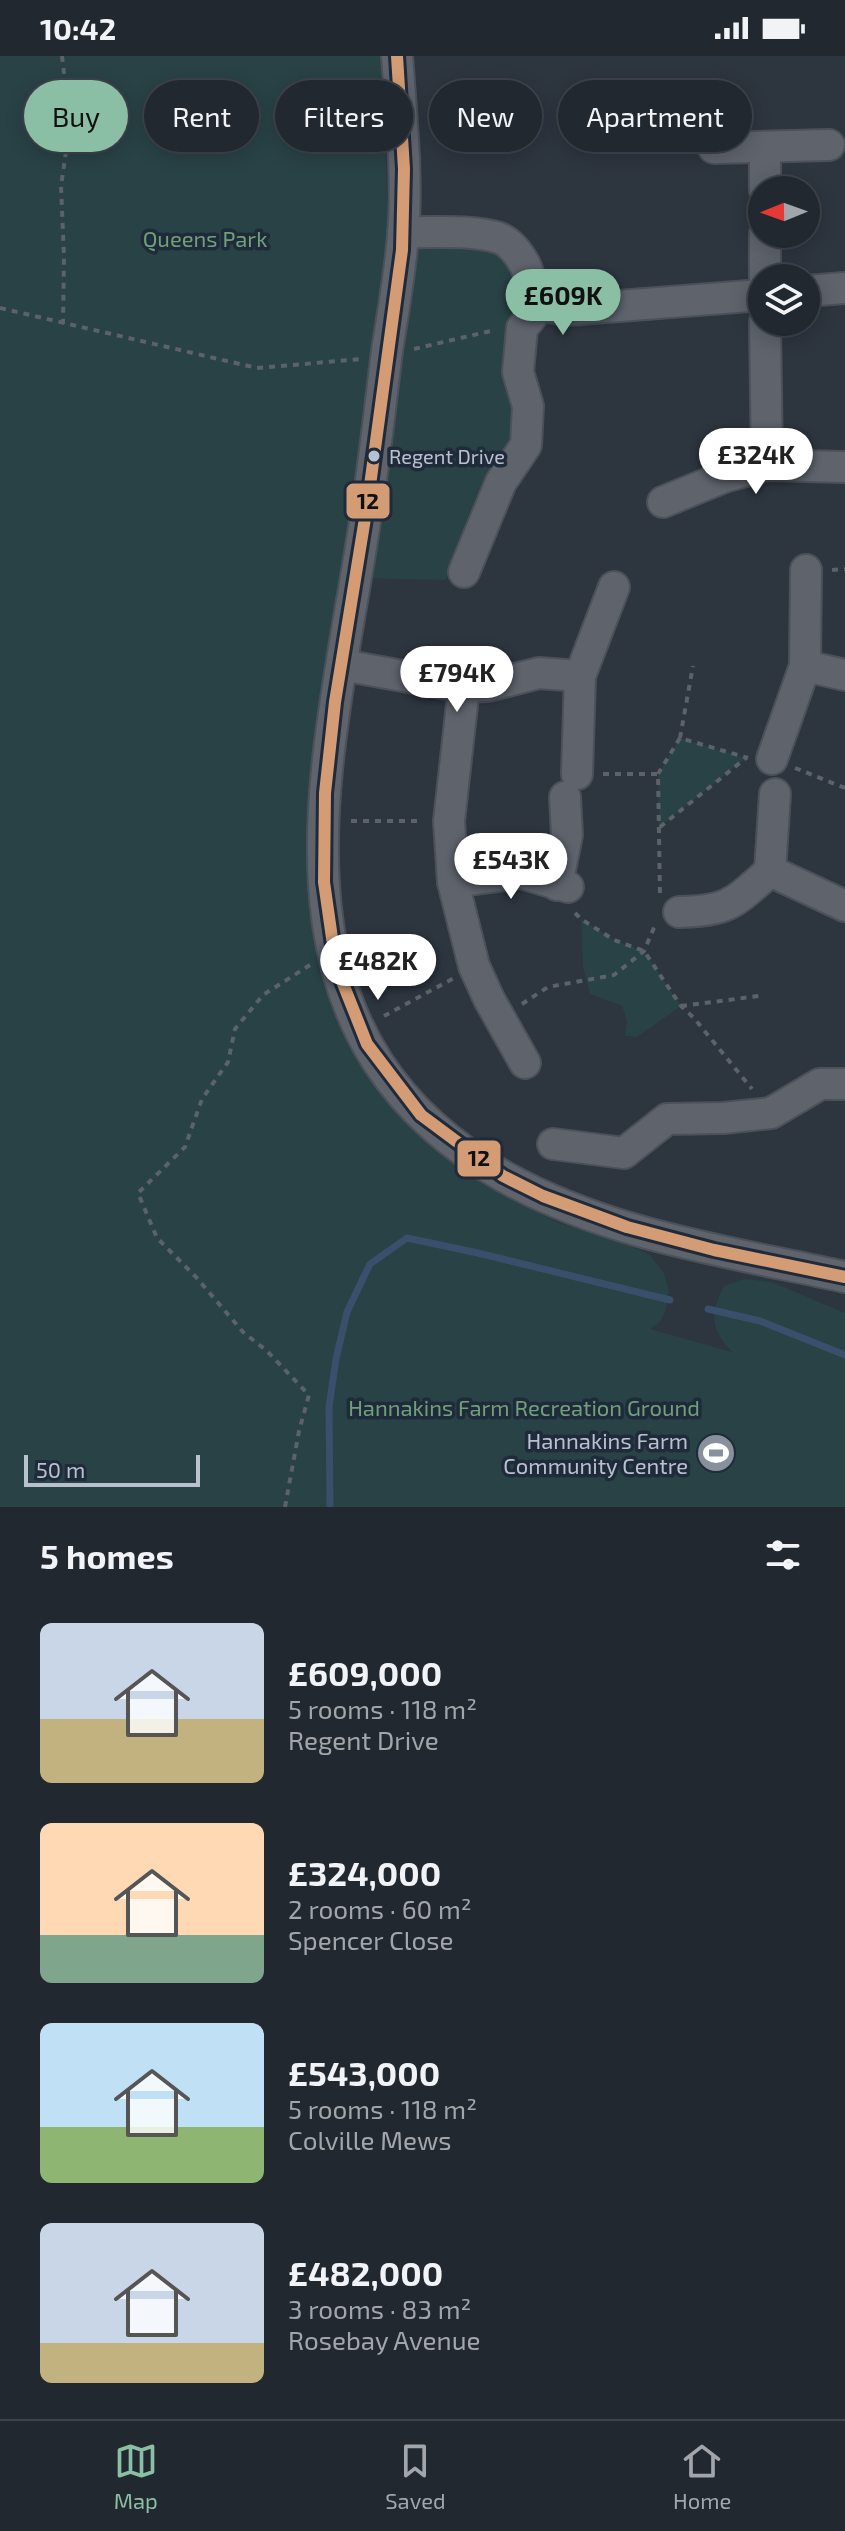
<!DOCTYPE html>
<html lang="en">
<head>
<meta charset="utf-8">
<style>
	:root { --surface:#22282f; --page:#2e343b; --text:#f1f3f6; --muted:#a2a6aa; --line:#3f444b; --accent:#8abfa5 }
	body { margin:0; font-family:"Exo 2",sans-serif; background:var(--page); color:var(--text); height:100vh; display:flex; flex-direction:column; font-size:30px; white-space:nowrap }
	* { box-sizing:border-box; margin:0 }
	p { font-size:26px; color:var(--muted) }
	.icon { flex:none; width:44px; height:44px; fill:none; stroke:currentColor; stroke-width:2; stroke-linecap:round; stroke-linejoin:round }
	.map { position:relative; height:1451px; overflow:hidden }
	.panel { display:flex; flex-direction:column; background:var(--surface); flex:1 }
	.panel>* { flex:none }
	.guide { position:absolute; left:24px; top:24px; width:798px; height:72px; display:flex; gap:16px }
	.needle { width:52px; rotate:269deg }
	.tools { position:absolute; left:748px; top:120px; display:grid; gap:16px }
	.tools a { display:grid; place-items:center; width:72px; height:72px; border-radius:50%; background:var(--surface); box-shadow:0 4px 20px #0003,0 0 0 2px var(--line); font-size:40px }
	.scale { position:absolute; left:24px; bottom:20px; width:176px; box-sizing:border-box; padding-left:8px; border:4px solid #b9c1ce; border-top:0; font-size:22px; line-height:28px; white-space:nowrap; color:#b9c1ce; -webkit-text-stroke:6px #1f2b3b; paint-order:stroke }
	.price { position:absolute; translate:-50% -68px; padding:0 18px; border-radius:28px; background:#fff; color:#222; font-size:26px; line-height:52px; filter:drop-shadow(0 2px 4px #0008) }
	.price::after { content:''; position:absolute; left:50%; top:48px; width:24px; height:18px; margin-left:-12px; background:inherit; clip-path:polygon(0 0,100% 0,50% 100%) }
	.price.current { background:var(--accent); color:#111 }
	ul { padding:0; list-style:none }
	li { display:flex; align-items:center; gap:24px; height:200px; padding:0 40px }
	li span { display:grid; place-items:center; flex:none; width:224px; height:160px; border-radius:12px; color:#555 }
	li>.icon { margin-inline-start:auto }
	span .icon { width:96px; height:96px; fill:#fffc; stroke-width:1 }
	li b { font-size:34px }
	h2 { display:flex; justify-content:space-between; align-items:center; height:96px; padding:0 40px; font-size:34px }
	.chip { padding:0 28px; border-radius:36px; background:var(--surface); box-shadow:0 4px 20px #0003,0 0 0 2px var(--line); font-size:28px; line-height:72px }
	.chip.current { background:var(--accent); color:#111 }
	.status { display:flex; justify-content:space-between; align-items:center; height:56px; padding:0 40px; background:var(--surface); direction:ltr }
	.status svg { height:22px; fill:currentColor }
	.menu { display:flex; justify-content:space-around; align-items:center; height:112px; border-top:2px solid var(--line); background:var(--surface); font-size:22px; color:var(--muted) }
	.menu a { display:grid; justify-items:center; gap:4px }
	.menu .current { color:var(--accent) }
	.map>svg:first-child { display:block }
	.green { fill:#294246 }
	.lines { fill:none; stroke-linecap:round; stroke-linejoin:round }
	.stream { stroke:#3a4f6b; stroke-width:7 }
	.minor-casing { stroke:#4c5159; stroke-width:34 }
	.path { stroke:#5b6268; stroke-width:4; stroke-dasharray:6 6; stroke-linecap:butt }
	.minor { stroke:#5e636c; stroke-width:30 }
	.bus-1-casing { stroke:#1f2b3b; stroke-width:18 }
	.bus-1 { stroke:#d39c74; stroke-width:12 }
	.bus-dot { fill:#b9c1ce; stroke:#1f2b3b; stroke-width:3 }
	.labels { text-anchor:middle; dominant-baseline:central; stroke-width:7; stroke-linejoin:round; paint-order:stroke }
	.bus-label { font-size:20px; fill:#b9c1ce; stroke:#1f2b3b; text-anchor:start }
	.park-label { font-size:22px; fill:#6fa079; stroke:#1f2b3b }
	.poi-label { font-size:22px; fill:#b9c1ce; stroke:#1f2b3b; text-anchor:end }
	.line-badge { stroke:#1f2b3b; stroke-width:3 }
	.pale-badge-label { font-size:22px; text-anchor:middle; font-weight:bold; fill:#111 }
</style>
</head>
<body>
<div class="status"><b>10:42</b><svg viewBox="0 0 49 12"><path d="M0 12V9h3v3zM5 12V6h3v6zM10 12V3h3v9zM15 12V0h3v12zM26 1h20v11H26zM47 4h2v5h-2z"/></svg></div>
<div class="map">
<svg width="845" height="1451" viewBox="0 0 845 1451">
	<rect width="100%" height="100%" fill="#2d353f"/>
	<g class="green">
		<path d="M 0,0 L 383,0 L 388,171 L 377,290 L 318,675 L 313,858 L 339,954 L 380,1029 L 426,1082 L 461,1111 L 502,1139 L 557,1166 L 624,1187 L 650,1199 L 664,1217 L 669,1235 L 666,1254 L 660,1266 L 650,1273 L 732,1296 C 711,1273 709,1259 724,1230 L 745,1223 L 772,1226 L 845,1257 L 845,1451 L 0,1451 Z"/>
		<path d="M 403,176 L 466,177 L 527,211 L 519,359 L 513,387 L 480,443 L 446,524 L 356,522 Z"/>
		<path d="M 680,682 L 746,702 L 659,772 L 658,718 Z"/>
		<path d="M 581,863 L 614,884 L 644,895 L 681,950 L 637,981 L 625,980 L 627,965 L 622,950 L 590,938 L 583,910 Z"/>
	</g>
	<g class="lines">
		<g class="stream">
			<path d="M 708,1253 L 760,1265 L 845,1299"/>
			<path d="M 330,1451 L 329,1351 L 336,1303 L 347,1256 L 370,1208 L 407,1182 L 478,1197 L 670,1244"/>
		</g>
		<defs>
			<g id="minor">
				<path d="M 397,0 C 401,57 408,123 403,179 C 400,218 393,256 387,295 C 380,352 374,409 365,465 C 330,701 244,972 503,1120 C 607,1179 730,1196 845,1221"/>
				<path d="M 714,92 L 829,89"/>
				<path d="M 765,134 L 765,92"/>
				<path d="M 403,176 C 432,177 472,173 499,182 C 510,186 519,198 525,209 C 532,223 529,235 540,250 L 567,254 L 762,239"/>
				<path d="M 765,222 L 765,178"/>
				<path d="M 806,235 L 845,232"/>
				<path d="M 765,266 L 767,409"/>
				<path d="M 663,446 L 724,421 L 767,409 L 845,411"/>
				<path d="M 464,516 L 501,426 L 526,389 L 528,350 L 518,316 L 522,272 L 540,250"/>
				<path d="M 342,609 L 464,631 L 488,630 L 539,617 L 580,620"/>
				<path d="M 805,610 L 845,619"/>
				<path d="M 464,631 L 449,765 L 453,826 L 474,910 L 489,943 L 525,1007"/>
				<path d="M 772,703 L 805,610 L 806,514"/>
				<path d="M 577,718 L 580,620 L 614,531"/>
				<path d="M 770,815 L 775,738"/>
				<path d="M 453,826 L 521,817 L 568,831"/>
				<path d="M 557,829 L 567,779 L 565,741"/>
				<path d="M 679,856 C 729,855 734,847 770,815 L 845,850"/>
				<path d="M 553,1088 L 624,1097 L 667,1063 L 724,1062 L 771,1057 L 820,1028 L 845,1028"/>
			</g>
		</defs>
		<use href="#minor" class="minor-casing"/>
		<g class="path">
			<path d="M 62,0 L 70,68 L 61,130 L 64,201 L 63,268"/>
			<path d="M 0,252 L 257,312 L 362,303"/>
			<path d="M 414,293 L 495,274"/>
			<path d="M 832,514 L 845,513"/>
			<path d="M 680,682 L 693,610"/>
			<path d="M 795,712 L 845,732"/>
			<path d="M 603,718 L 658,718 L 660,839"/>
			<path d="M 658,718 L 680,682 L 748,702"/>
			<path d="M 351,765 L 422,765"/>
			<path d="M 660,771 L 746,702"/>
			<path d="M 575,857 L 581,863 L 614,884 L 644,895 L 681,950 L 694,962 L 752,1033"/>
			<path d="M 522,948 L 548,931 L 614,919 L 644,895 L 656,867"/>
			<path d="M 681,950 L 759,940"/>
			<path d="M 384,960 L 454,922"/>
			<path d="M 285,1451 L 299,1375 L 309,1339 L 267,1295 L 243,1276 L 196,1221 L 157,1182 L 138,1137 L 185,1091 L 202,1043 L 228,1006 L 235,973 L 263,939 L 310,909"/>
		</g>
		<use href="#minor" class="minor"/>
		<defs>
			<path id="bus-1" d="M 397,0 L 404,113 L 402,194 L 368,444 L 335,646 L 325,737 L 324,826 L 336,910 L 367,988 L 421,1059 L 503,1120 L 543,1140 L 627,1171 L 714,1194 L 845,1221"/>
		</defs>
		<use href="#bus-1" class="bus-1-casing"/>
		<use href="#bus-1" class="bus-1"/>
	</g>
	<defs>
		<symbol id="stadium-disc" viewBox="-11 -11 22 22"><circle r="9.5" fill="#88909c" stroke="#1f2b3b"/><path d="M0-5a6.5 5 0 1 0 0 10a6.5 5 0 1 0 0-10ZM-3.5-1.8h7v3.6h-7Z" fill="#fff"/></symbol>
	</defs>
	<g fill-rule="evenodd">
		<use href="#stadium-disc" x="694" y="1375" width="44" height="44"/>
	</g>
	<circle class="bus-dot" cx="374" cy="400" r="7"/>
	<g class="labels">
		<g class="bus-label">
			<text x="389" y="400">Regent Drive</text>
		</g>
		<g class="park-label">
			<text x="205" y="182">Queens Park</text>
			<text x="524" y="1351">Hannakins Farm Recreation Ground</text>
		</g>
		<g class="poi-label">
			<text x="688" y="1384">Hannakins Farm<tspan x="688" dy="25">Community Centre</tspan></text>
		</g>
	</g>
	<g class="line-badge">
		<rect x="345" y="426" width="46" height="38" rx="8" fill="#d39c74"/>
		<rect x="456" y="1083" width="46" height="39" rx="8" fill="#d39c74"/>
	</g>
	<g class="pale-badge-label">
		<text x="368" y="453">12</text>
		<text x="479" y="1110">12</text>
	</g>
</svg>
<div class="tools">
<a><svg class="needle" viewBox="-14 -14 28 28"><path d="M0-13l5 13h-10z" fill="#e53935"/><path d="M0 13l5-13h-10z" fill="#a2a6aa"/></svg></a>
<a><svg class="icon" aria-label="layers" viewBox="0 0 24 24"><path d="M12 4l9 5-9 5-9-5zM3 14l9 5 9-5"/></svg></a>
</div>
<div class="scale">50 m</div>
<b class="price current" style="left:563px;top:281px">£609K</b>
<b class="price" style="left:756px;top:440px">£324K</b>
<b class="price" style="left:457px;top:658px">£794K</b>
<b class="price" style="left:511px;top:845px">£543K</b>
<b class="price" style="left:378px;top:946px">£482K</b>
<div class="guide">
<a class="chip current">Buy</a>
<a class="chip">Rent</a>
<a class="chip">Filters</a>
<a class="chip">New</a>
<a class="chip">Apartment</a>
</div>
</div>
<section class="panel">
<h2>5 homes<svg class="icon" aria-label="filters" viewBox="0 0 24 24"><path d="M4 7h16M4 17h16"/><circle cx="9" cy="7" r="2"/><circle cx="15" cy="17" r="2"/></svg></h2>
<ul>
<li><span style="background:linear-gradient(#c9d6e8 60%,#c2b280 0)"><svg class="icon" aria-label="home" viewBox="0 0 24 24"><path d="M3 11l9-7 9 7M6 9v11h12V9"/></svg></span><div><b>£609,000</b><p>5 rooms · 118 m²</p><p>Regent Drive</p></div></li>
<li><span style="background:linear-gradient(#ffd9b3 70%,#7fa58c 0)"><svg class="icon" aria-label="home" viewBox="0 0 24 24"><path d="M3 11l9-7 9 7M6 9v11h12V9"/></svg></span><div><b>£324,000</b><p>2 rooms · 60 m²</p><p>Spencer Close</p></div></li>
<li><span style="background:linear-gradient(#bfe0f5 65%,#8fb573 0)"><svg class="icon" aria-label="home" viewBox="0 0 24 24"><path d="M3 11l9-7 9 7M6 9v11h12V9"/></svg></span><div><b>£543,000</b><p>5 rooms · 118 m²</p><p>Colville Mews</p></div></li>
<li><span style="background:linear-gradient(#c9d6e8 75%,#c2b280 0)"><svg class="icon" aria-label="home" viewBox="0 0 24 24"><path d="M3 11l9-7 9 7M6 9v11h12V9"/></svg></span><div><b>£482,000</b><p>3 rooms · 83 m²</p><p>Rosebay Avenue</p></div></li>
</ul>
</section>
<nav class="menu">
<a class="current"><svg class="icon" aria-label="map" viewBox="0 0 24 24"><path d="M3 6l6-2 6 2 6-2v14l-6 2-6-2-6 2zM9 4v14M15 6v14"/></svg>Map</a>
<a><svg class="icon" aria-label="saved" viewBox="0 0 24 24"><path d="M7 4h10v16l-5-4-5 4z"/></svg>Saved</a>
<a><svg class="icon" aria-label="home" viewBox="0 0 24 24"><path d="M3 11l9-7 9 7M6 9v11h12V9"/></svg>Home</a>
</nav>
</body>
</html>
